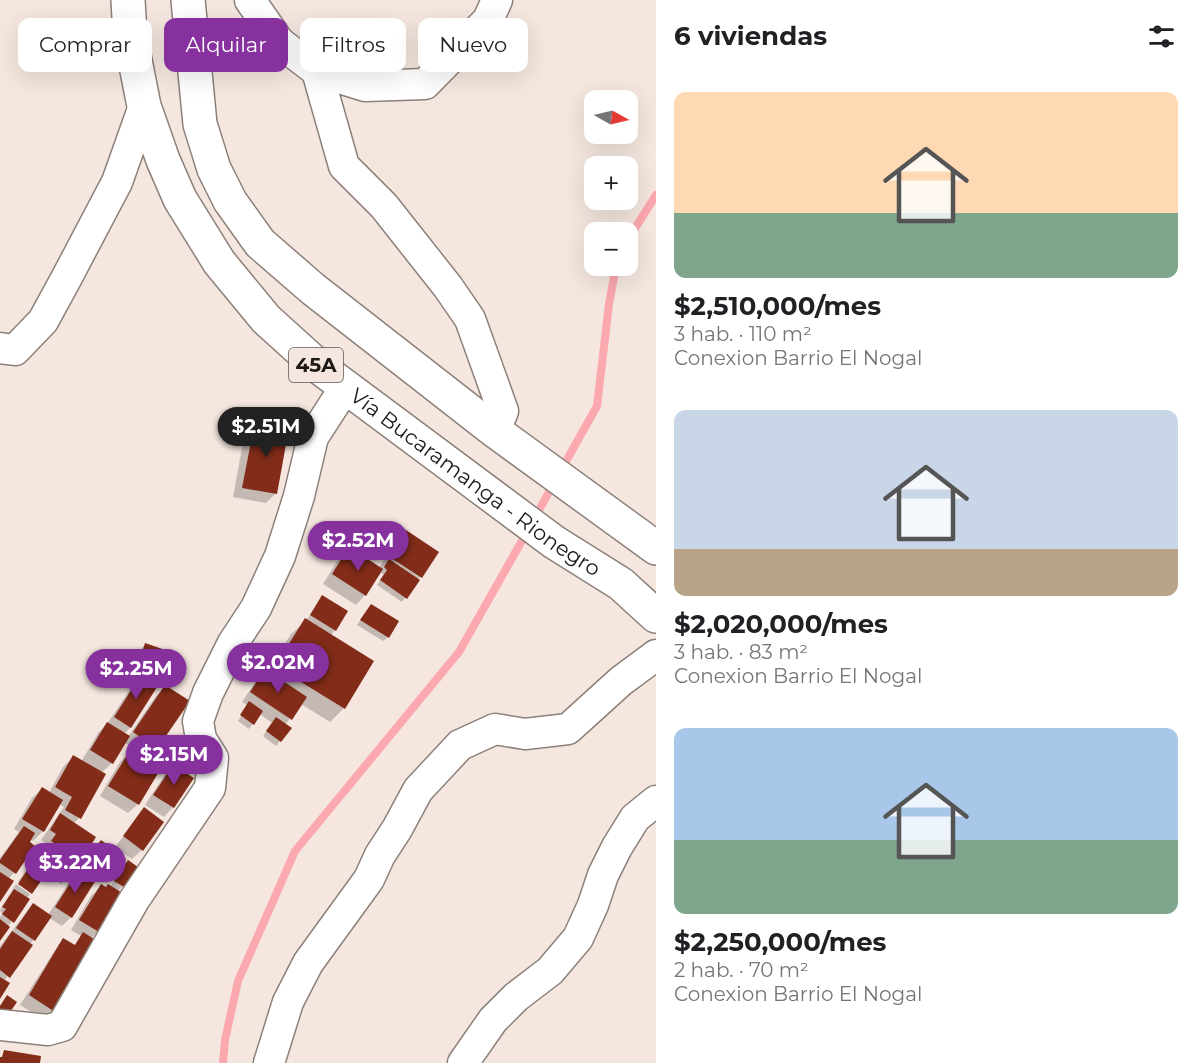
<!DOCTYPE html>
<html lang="es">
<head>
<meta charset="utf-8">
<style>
	:root { --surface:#fff; --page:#f6f6f6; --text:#202124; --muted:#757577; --accent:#87319e }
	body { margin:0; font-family:Montserrat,sans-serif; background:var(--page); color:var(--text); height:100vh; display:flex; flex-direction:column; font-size:22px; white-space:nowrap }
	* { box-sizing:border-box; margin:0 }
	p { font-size:20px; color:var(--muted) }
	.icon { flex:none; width:33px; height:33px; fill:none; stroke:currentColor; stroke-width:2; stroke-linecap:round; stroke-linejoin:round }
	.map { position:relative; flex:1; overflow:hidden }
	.side { display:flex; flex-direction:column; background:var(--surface); width:540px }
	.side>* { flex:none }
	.top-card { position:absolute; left:18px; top:18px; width:548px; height:54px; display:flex; gap:12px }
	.needle { width:39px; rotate:98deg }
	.tools { position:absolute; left:584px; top:90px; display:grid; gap:12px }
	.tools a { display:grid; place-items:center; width:54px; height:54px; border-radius:12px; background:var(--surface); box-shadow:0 6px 24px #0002; font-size:30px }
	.price { position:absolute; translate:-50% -51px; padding:0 14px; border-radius:21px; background:var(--accent); color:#fff; font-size:20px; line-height:39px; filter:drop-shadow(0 2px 3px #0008) }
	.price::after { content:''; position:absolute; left:50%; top:36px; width:18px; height:14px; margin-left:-9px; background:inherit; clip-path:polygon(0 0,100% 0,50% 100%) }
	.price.current { background:#222; color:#fff }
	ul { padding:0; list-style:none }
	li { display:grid; align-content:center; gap:12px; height:318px; padding:0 18px }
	li span { display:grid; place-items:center; height:186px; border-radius:12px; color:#555 }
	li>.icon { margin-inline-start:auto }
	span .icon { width:108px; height:108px; fill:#fffc; stroke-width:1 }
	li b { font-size:26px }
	h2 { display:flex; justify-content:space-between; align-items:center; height:72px; padding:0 18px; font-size:26px }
	.pill { padding:0 21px; border-radius:12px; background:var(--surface); box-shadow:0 6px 24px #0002; font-size:21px; line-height:54px }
	.pill.current { background:var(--accent); color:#fff }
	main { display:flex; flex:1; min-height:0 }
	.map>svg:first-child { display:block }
	.shadow { fill:#0003 }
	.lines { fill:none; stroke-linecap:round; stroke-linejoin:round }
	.stream { stroke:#fba8ae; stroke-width:8 }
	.building { fill:#822c19 }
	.minor-casing { stroke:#8c8079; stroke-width:33 }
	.highway-casing { stroke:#8c8079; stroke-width:36 }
	.minor { stroke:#fff; stroke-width:30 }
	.highway { stroke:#fff; stroke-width:33 }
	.labels { text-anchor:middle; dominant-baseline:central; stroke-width:6; stroke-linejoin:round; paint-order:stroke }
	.shield { fill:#f5e7df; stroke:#5e5652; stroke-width:1.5 }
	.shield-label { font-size:20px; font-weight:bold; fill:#1d1816 }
	.street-label { font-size:21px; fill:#1d1816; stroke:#f5e7df }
</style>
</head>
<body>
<main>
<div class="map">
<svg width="656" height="1063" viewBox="0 0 656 1063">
	<rect width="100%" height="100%" fill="#f5e7df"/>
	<g class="shadow">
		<path d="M 255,422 L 276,493 L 266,503 L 233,497 L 245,432 Z"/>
		<path d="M 406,532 L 437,553 L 402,602 L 377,585 L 384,575 L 380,572 L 365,595 L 356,605 L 323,584 L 339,558 L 349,549 L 379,568 L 396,541 Z"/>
		<path d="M 322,597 L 335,630 L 330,636 L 344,708 L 330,722 L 301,704 L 285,725 L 280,741 L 276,746 L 263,736 L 272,723 L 260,714 L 249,729 L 238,721 L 248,706 L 242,702 L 256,681 L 265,671 L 267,673 L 291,634 L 306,621 Z"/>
		<path d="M 371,606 L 388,637 L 383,641 L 357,625 Z"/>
		<path d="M 146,644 L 165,675 L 160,680 L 134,671 L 141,649 Z"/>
		<path d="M 143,674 L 157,685 L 130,728 L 124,734 L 128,737 L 156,696 L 165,687 L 156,748 L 147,758 L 124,742 L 112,763 L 101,773 L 79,818 L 73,824 L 94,837 L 71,875 L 61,884 L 50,876 L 59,862 L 54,859 L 31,891 L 18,882 L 35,857 L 47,844 L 41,840 L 64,807 L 59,804 L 43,831 L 33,841 L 30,839 L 14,873 L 8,879 L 0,899 L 0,858 L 19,832 L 14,829 L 32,798 L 42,789 L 49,793 L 63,767 L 73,757 L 81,762 L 98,733 L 107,724 L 133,685 Z"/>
		<path d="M 130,752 L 138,804 L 128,813 L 100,796 L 120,762 Z"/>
		<path d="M 173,766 L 173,807 L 164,817 L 145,805 L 164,776 Z"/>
		<path d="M 145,809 L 142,850 L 132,859 L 115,847 Z"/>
		<path d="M 96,847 L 98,876 L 71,917 L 62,926 L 49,918 L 4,981 L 0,996 L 0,946 L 29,909 L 48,915 L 70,881 L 80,871 Z"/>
		<path d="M 118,856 L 124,860 L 107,883 L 101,879 Z"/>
		<path d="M 124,867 L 123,886 L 117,892 L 122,894 L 98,931 L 91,939 L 54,1011 L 45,1020 L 20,1005 L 59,944 L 64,940 L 74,946 L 81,936 L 71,930 L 91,896 L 101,886 L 105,889 L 110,887 Z"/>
		<path d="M 16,884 L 30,894 L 0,939 L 0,917 L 2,914 L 0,910 Z"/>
	</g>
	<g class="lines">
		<g class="stream">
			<path d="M 627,241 L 656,195"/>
			<path d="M 560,472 L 597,406 L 609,304 L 616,266"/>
			<path d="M 534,519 L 554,483"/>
			<path d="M 223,1063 L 225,1040 L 238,981 L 295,851 L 459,652 L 528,530"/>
		</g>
	</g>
	<g class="building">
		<path d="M 255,421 L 289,428 L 277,494 L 242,488 Z"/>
		<path d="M 406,530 L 439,552 L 422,578 L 388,556 Z"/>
		<path d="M 349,547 L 383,569 L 366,596 L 332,574 Z"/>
		<path d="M 389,559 L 420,580 L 407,599 L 380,580 L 387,570 L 384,567 Z"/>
		<path d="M 322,595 L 348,611 L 336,631 L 310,615 Z"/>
		<path d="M 371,604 L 399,621 L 389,638 L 360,620 Z"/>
		<path d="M 305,618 L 374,661 L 345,709 L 275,666 Z"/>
		<path d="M 145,643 L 174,653 L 166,676 L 138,667 Z"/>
		<path d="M 265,669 L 307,697 L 292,720 L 250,692 Z"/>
		<path d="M 142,673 L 159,684 L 131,728 L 114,717 Z"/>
		<path d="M 165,685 L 190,701 L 157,749 L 133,732 Z"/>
		<path d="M 249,701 L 263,711 L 254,725 L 240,715 Z"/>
		<path d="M 276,717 L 292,728 L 281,742 L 266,731 Z"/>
		<path d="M 107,722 L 130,736 L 113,764 L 90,750 Z"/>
		<path d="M 130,750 L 160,770 L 139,805 L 108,786 Z"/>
		<path d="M 73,755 L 106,774 L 81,819 L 65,810 L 72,797 L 55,787 Z"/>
		<path d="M 173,765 L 194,778 L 174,808 L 153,795 Z"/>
		<path d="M 42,787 L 63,800 L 44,832 L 22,819 Z"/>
		<path d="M 144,807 L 164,822 L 143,851 L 123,836 Z"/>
		<path d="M 60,813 L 96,837 L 72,875 L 59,866 L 68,852 L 51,841 L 56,834 L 50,830 Z"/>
		<path d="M 24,826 L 35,833 L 30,842 L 35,846 L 16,874 L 0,863 L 0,860 Z"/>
		<path d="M 101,840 L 117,852 L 99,877 L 83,865 Z"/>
		<path d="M 44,845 L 59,855 L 32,894 L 18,884 Z"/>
		<path d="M 118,854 L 126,859 L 113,879 L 105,874 Z"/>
		<path d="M 128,860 L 138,867 L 124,887 L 114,881 Z"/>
		<path d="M 79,869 L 96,880 L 72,918 L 55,907 Z"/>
		<path d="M 0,872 L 14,881 L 0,902 Z"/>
		<path d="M 101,884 L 106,887 L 108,884 L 124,894 L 99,932 L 79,920 Z"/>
		<path d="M 14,889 L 30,899 L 14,923 L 2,914 L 6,909 L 2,907 Z"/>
		<path d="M 33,903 L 52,916 L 35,941 L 16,928 Z"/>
		<path d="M 0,919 L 10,927 L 0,941 Z"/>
		<path d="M 12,931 L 33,945 L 10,978 L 0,970 L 0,949 Z"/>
		<path d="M 83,932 L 94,939 L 77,968 L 81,971 L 55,1012 L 29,995 L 63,938 L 75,945 Z"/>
		<path d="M 0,977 L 10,983 L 0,999 Z"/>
		<path d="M 7,995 L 17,1002 L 8,1015 L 0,1010 L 0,1006 Z"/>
		<path d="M 4,1050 L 41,1056 L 40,1063 L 0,1063 L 0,1057 L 2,1057 Z"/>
	</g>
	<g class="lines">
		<defs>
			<g id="minor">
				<path d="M 250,0 L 279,42 L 317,71 L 365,86 L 425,84 L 488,20 L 497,0"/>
				<path d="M 317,71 L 344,166 L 384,206 L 448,287 L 470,319 L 503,411 L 495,431"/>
				<path d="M 0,348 L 15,350 L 43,321 L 67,277 L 117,182 L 144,106"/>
				<path d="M 0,1025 L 48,1030 L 62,1026 L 134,900 L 210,788 L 213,758 L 201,739 L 198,721 L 208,693 L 233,643 L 256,608 L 280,556 L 299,496 L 313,437 L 346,386"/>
				<path d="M 269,1063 L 288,1002 L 308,963 L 369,879 L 380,855 L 397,829 L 418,790 L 460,745 L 495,729 L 525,734 L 568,729 L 621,681 L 656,655"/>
				<path d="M 463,1063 L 493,1020 L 516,997 L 550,971 L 578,938 L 593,905 L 603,875 L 617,847 L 635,818 L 656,801"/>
			</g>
			<g id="highway">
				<path id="s1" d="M 128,0 L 130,35 L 144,106 L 163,160 L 180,199 L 219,262 L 266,319 L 319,367 L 554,542 L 621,584 L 656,616"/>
				<path d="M 188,0 L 200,124 L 214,169 L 230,201 L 260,243 L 313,289 L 495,431 L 656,548"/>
			</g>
		</defs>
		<use href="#minor" class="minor-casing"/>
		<use href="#highway" class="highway-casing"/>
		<use href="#minor" class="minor"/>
		<use href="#highway" class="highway"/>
	</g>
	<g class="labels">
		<rect class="shield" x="289" y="348" width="54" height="34" rx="4.5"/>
		<g class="shield-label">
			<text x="316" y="365">45A</text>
		</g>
		<g class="street-label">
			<text stroke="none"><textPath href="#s1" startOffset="621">Vía Bucaramanga - Rionegro</textPath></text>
		</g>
	</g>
</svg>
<div class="tools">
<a><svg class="needle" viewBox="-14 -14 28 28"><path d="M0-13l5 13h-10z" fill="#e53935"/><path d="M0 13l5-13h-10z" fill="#757577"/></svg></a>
<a>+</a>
<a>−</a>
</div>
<b class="price current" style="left:266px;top:458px">$2.51M</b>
<b class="price" style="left:358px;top:572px">$2.52M</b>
<b class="price" style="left:278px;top:694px">$2.02M</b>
<b class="price" style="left:136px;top:700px">$2.25M</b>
<b class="price" style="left:174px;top:786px">$2.15M</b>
<b class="price" style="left:75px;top:894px">$3.22M</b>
<div class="top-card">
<a class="pill">Comprar</a>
<a class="pill current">Alquilar</a>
<a class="pill">Filtros</a>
<a class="pill">Nuevo</a>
</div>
</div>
<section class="side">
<h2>6 viviendas<svg class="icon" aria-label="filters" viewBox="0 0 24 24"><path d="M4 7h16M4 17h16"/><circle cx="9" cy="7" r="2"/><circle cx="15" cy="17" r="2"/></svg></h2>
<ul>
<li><span style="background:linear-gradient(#ffd9b3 65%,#7fa58c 0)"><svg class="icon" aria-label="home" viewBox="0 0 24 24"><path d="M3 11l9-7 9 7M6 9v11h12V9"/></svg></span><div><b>$2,510,000/mes</b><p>3 hab. · 110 m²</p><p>Conexion Barrio El Nogal</p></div></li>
<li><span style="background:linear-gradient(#c9d6e8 75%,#b9a48a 0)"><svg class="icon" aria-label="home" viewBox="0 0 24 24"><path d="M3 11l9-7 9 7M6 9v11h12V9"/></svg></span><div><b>$2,020,000/mes</b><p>3 hab. · 83 m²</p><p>Conexion Barrio El Nogal</p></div></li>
<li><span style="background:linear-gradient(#a9c7e8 60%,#7fa58c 0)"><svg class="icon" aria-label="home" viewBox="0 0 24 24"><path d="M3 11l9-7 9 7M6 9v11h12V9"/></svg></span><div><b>$2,250,000/mes</b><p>2 hab. · 70 m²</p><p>Conexion Barrio El Nogal</p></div></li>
</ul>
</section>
</main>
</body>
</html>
